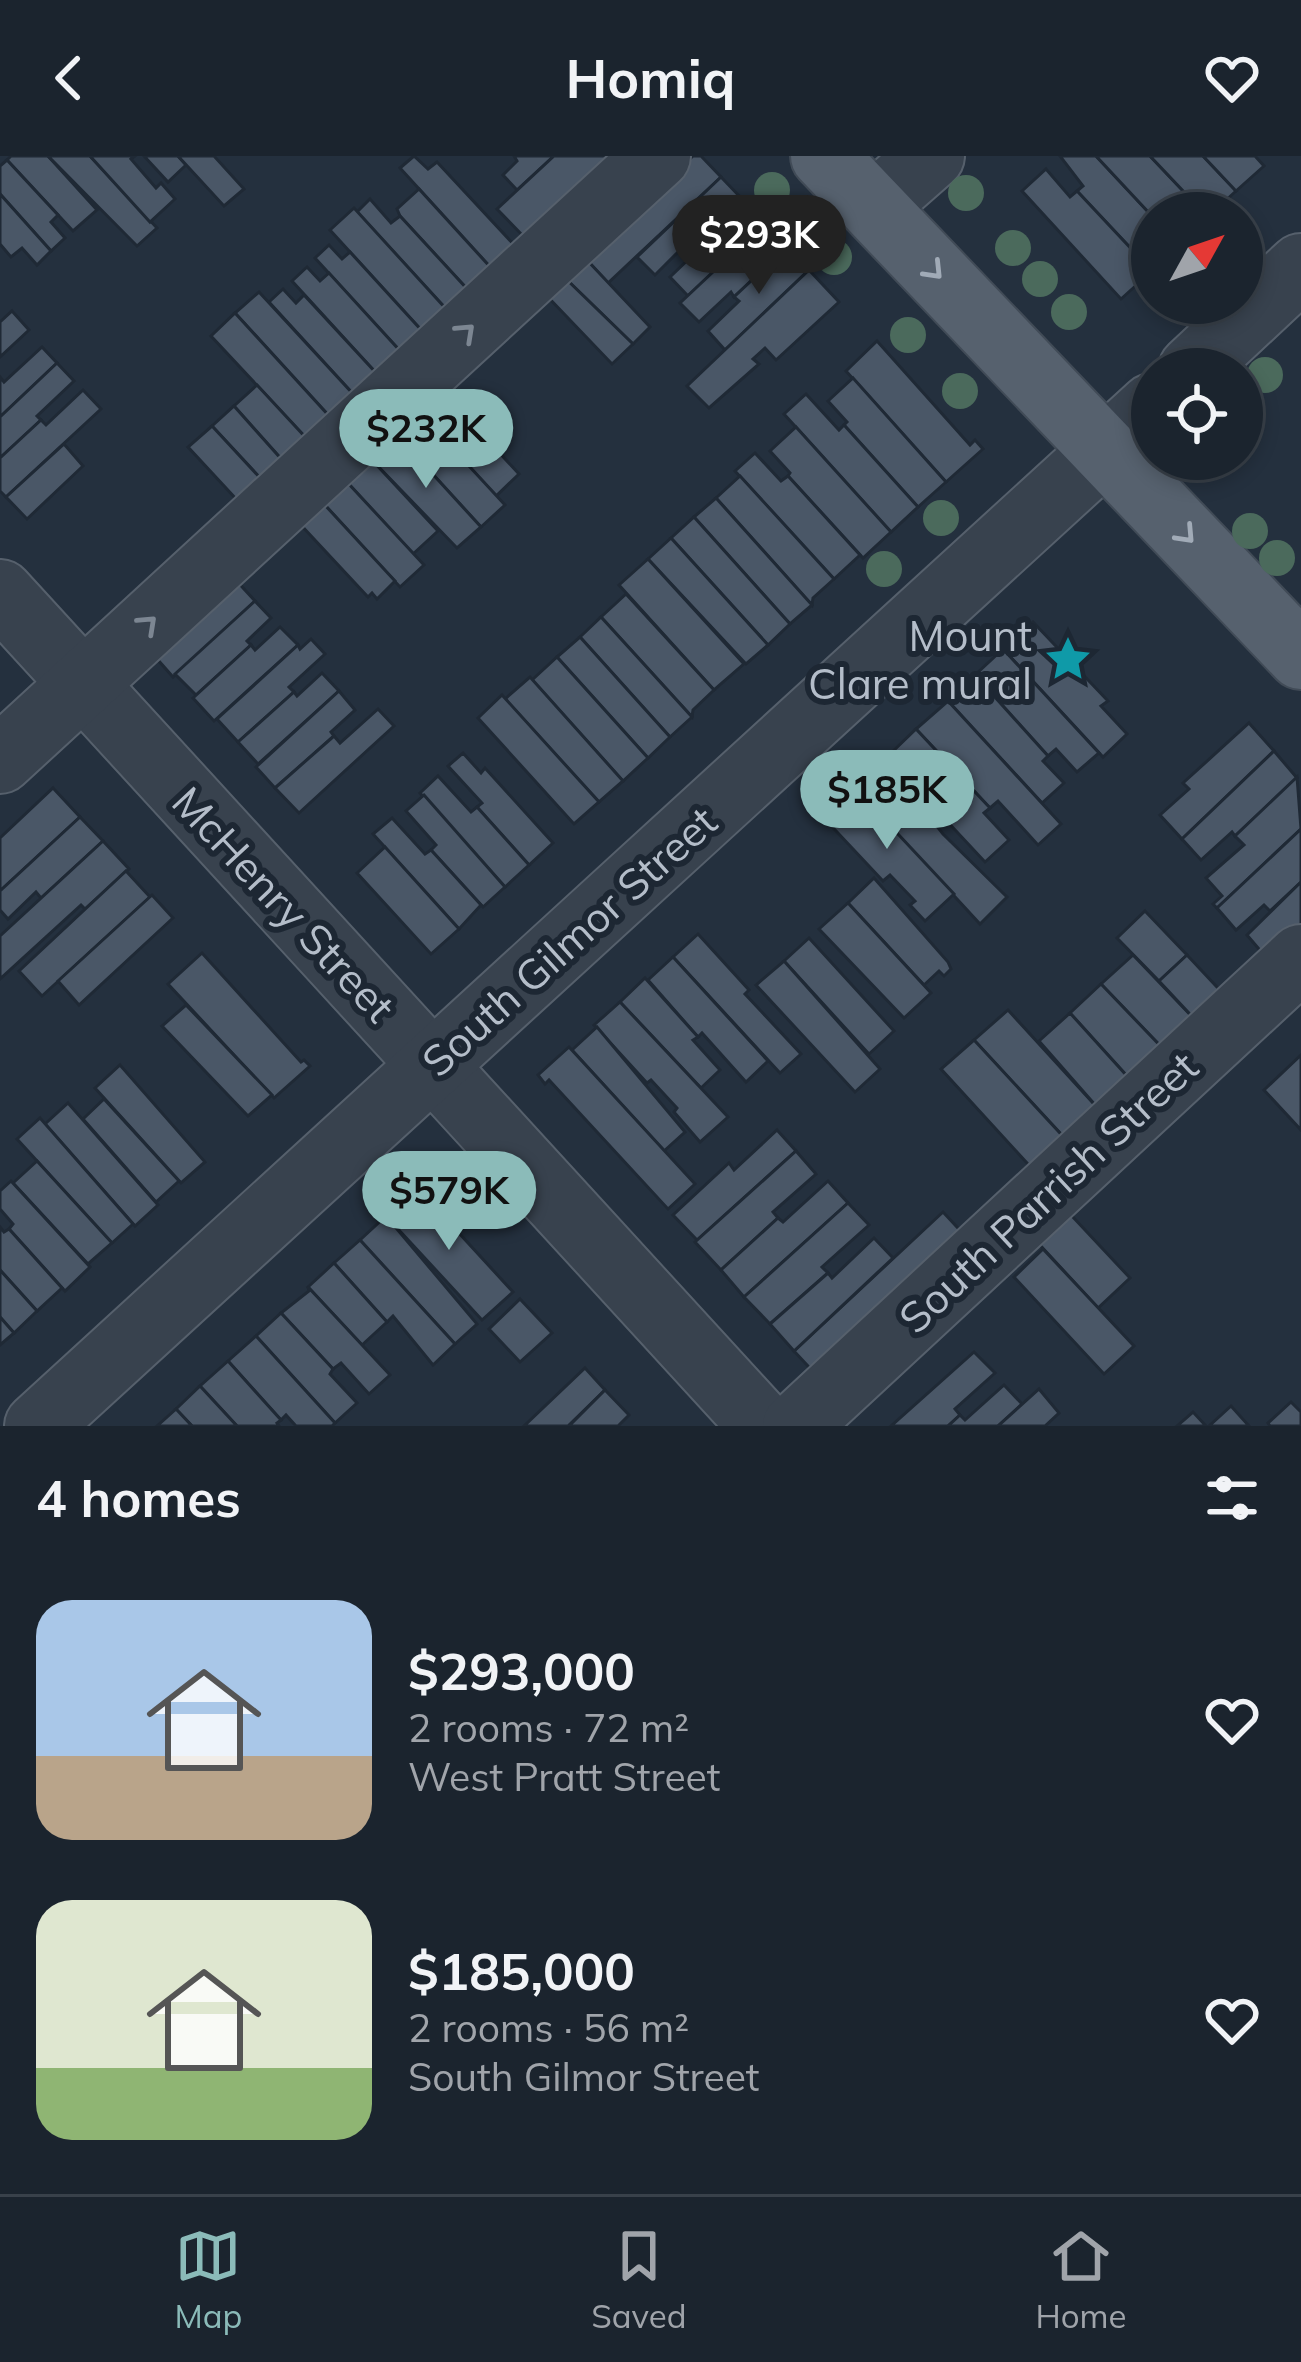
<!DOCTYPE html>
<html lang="en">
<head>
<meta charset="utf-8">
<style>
	:root { --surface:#1b242e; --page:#28303a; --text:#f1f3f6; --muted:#a0a4aa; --line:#39414a; --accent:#8bbbb9 }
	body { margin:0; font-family:Mulish,sans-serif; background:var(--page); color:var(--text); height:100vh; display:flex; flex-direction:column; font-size:45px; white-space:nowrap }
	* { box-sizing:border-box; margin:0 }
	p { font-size:39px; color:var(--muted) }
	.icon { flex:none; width:66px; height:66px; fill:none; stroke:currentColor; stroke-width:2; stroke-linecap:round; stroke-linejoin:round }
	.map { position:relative; height:1270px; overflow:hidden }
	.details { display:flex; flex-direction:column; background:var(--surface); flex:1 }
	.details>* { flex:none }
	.needle { width:78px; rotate:50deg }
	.buttons { position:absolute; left:1131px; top:36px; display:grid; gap:24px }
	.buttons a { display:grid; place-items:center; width:132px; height:132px; border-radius:50%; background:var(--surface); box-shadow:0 6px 18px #0003,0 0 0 3px var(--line); font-size:60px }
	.price { position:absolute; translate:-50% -102px; padding:0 27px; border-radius:42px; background:var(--accent); color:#111; font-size:39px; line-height:78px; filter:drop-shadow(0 3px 6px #0008) }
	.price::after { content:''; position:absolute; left:50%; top:72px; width:36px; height:27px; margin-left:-18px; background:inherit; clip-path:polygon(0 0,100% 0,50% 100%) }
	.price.on { background:#222; color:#fff }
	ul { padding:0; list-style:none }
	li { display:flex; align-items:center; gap:36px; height:300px; padding:0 36px }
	li span { display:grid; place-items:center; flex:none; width:336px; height:240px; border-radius:36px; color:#555 }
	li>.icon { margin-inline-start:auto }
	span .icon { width:144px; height:144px; fill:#fffc; stroke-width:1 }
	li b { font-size:51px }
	h2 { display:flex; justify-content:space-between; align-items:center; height:144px; padding:0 36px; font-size:51px }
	header { display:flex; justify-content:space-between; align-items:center; height:156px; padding:0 36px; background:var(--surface); font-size:54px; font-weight:700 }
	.menu { display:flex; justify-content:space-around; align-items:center; height:168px; border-top:3px solid var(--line); background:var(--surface); font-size:33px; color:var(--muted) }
	.menu a { display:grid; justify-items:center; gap:6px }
	.menu .on { color:var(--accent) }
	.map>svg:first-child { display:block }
	.building { fill:#4a5767; stroke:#1f2935; stroke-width:3 }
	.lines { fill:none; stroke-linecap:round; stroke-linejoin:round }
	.minor-casing { stroke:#56606c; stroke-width:70 }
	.major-casing { stroke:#414b57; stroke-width:70 }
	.minor { stroke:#38424e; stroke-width:66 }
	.major { stroke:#56616e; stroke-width:66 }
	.tree { fill:#4b6a5c }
	.oneway { stroke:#a1abb7 }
	.oneway2 { stroke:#7c8692 }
	.labels { text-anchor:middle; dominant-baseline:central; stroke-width:12; stroke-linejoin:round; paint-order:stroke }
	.poi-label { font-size:42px; fill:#b4bdc9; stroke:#1d2733; text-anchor:end }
	.street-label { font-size:42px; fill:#b4bdc9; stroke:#1d2733 }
</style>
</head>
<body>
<header><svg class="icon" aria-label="back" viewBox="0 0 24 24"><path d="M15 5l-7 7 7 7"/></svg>Homiq<svg class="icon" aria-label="heart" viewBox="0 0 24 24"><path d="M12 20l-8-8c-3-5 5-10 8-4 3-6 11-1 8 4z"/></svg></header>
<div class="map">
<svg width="1301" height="1270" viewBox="0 0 1301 1270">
	<rect width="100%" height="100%" fill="#24303e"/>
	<g class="building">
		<path d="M 11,0 L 48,0 L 97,54 L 73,75 L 7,4 Z"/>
		<path d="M 48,0 L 90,0 L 157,72 L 137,90 Z"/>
		<path d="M 90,0 L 135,0 L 131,3 L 156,32 L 161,27 L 175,43 L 150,66 Z"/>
		<path d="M 144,0 L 178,0 L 186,9 L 168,26 Z"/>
		<path d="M 178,0 L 214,0 L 244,33 L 224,50 Z"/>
		<path d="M 414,0 L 428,13 L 437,6 L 516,91 L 492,113 L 400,12 Z"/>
		<path d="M 554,0 L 517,34 L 503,19 L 517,5 L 514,0 Z"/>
		<path d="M 554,0 L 616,0 L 527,84 L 497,53 Z"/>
		<path d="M 693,0 L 701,0 L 721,21 L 608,127 L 585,102 Z"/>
		<path d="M 1060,0 L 1096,0 L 1152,60 L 1152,115 L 1077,35 L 1083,30 Z"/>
		<path d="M 1096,0 L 1150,0 L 1204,57 L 1152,60 Z"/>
		<path d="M 1150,0 L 1203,0 L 1236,35 L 1212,57 L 1204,57 Z"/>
		<path d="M 1203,0 L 1255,0 L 1264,10 L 1236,35 Z"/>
		<path d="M 7,4 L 58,59 L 51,66 L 65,82 L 51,95 L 0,38 L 0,10 Z"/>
		<path d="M 1046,13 L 1070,41 L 1077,35 L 1152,115 L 1121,143 L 1022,35 Z"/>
		<path d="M 721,21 L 743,44 L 690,94 L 685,89 L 655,119 L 637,101 Z"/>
		<path d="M 419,33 L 492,113 L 469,135 L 400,60 L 397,53 Z"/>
		<path d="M 0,38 L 51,95 L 37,109 L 22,92 L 11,101 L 0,88 Z"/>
		<path d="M 370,43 L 391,67 L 400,60 L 469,135 L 447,154 L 357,56 Z"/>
		<path d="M 743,44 L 765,67 L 688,140 L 670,121 L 694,98 L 690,94 Z"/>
		<path d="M 354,52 L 447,154 L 423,176 L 330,74 Z"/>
		<path d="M 765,67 L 787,91 L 734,141 L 731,136 L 699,166 L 680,147 Z"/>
		<path d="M 329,89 L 342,103 L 350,96 L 423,176 L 401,196 L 315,102 Z"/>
		<path d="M 787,91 L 809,114 L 725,194 L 708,175 L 739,145 L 734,141 Z"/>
		<path d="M 585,102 L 650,171 L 633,188 L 564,121 Z"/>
		<path d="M 307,111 L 320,125 L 329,117 L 401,196 L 377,218 L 292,125 Z"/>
		<path d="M 809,114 L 839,146 L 776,204 L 765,192 L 753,203 L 759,208 L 709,252 L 687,230 Z"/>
		<path d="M 564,121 L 633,188 L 612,208 L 546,139 Z"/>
		<path d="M 283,133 L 296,147 L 304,139 L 377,218 L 354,239 L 269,146 Z"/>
		<path d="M 259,136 L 354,239 L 330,261 L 235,157 Z"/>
		<path d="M 12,155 L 29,174 L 0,201 L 0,166 Z"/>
		<path d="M 235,157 L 330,261 L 307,283 L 211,180 Z"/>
		<path d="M 877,185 L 970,289 L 975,284 L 983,293 L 946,326 L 846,215 Z"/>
		<path d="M 42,191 L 57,207 L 0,261 L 0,221 L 4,226 Z"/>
		<path d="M 57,207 L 74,225 L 37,260 L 41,264 L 0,302 L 0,261 Z"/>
		<path d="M 853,222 L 946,326 L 918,351 L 844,269 L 847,266 L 828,245 Z"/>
		<path d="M 257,229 L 307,283 L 283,305 L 234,250 Z"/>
		<path d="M 83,234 L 101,253 L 6,341 L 0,335 L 0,302 L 41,264 L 46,269 Z"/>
		<path d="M 443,236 L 519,318 L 496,340 L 420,257 Z"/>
		<path d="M 806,238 L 839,274 L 844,269 L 918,351 L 891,376 L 784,258 Z"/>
		<path d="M 234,250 L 283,305 L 262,324 L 212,270 Z"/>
		<path d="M 420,257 L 505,349 L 481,371 L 397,279 Z"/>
		<path d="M 212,270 L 262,324 L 238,345 L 188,291 Z"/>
		<path d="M 796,271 L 891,376 L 863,402 L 788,320 L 790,317 L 770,295 Z"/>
		<path d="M 397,279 L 481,371 L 457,392 L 371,303 Z"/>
		<path d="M 64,288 L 83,310 L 27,363 L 6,341 Z"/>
		<path d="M 755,297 L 781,325 L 788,320 L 860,399 L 834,423 L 735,315 Z"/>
		<path d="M 371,303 L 438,375 L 413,398 L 346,325 Z"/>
		<path d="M 740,320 L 834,423 L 813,442 L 812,449 L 716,342 Z"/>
		<path d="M 346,325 L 424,409 L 400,431 L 323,347 Z"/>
		<path d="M 716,342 L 812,449 L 790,468 L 694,361 Z"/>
		<path d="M 323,347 L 395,425 L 377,443 L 372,437 L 368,441 L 300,368 Z"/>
		<path d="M 694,361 L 790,468 L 768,489 L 671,382 Z"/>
		<path d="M 671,382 L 768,489 L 746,508 L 648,403 Z"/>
		<path d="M 648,403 L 744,508 L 714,534 L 619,429 Z"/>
		<path d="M 233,421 L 255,445 L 173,521 L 151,496 Z"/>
		<path d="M 626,438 L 714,534 L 693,554 L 692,561 L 601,461 Z"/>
		<path d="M 255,445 L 271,462 L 247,485 L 251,489 L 196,539 L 175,518 Z"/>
		<path d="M 601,461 L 692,561 L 670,581 L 580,481 Z"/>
		<path d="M 1033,466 L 1108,545 L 1101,550 L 1127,578 L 1103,601 L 1003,493 Z"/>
		<path d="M 280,471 L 298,489 L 214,565 L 193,542 L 251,489 L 255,494 Z"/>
		<path d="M 580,481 L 670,581 L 648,602 L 557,501 Z"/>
		<path d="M 311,483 L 325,498 L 289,531 L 294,536 L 238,586 L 217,563 L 298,489 L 300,493 Z"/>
		<path d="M 1003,493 L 1099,597 L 1077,616 L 1056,593 L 1048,600 L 975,519 Z"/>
		<path d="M 557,501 L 648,602 L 623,625 L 532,524 Z"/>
		<path d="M 322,517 L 339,535 L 258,608 L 238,586 L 294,536 L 297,540 Z"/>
		<path d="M 975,519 L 1048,600 L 1043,605 L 1064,627 L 1042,647 L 948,545 Z"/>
		<path d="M 530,521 L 623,625 L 599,646 L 505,543 Z"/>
		<path d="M 339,535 L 355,554 L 331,576 L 334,580 L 275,632 L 256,611 Z"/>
		<path d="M 502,539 L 599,646 L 574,668 L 478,562 Z"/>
		<path d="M 948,545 L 1061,668 L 1038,689 L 998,645 L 990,652 L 916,573 Z"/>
		<path d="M 378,553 L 394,570 L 299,657 L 275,632 L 334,580 L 340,587 Z"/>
		<path d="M 1249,567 L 1274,595 L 1182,683 L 1160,659 L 1189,633 L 1183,627 Z"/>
		<path d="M 916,573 L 990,652 L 984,657 L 1009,684 L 985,706 L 887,601 Z"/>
		<path d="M 1274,595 L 1297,622 L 1235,680 L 1232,676 L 1201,704 L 1182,683 Z"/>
		<path d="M 463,597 L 481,617 L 485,612 L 553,687 L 529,709 L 477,651 L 482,647 L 448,610 Z"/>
		<path d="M 887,601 L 938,657 L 932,664 L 943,678 L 1007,741 L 980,768 L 854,631 Z"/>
		<path d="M 438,620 L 471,656 L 477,651 L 529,709 L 505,731 L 420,637 Z"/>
		<path d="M 1297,621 L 1301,673 L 1217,752 L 1213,748 L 1222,740 L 1206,722 L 1244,689 L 1235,680 Z"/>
		<path d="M 854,631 L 954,738 L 925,765 L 910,749 L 915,745 L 890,719 L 883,725 L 822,660 Z"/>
		<path d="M 53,632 L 80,661 L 0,735 L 0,682 Z"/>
		<path d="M 424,639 L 505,731 L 483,751 L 431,694 L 436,689 L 406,655 Z"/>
		<path d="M 80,661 L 103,685 L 41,742 L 36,736 L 8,763 L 0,754 L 0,735 Z"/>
		<path d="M 392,662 L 425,698 L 431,694 L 481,749 L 459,773 L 373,678 Z"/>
		<path d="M 1301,673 L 1301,726 L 1270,755 L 1264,749 L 1236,774 L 1217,752 Z"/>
		<path d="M 103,685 L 129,713 L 85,753 L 81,749 L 0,823 L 0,780 Z"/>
		<path d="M 385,691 L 459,773 L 431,798 L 357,717 Z"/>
		<path d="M 126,715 L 150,741 L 42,840 L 19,815 Z"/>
		<path d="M 874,722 L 948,806 L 951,813 L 944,820 L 939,815 L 924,829 L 848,747 Z"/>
		<path d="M 1301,726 L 1301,777 L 1270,806 L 1247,779 Z"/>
		<path d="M 152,739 L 173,762 L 79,849 L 58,825 Z"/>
		<path d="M 848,747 L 931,837 L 904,862 L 819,773 Z"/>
		<path d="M 1145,755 L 1187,799 L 1159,825 L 1117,782 Z"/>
		<path d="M 698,778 L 749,834 L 745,838 L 801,898 L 780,917 L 673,801 Z"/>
		<path d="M 809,782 L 894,875 L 869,898 L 784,805 Z"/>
		<path d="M 202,797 L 301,906 L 304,904 L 310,910 L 274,942 L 168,828 Z"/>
		<path d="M 1133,799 L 1202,871 L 1170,900 L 1101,828 Z"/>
		<path d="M 1187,799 L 1230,845 L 1202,871 L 1159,825 Z"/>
		<path d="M 673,801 L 768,905 L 746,926 L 702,877 L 698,881 L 648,824 Z"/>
		<path d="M 784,805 L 880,913 L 855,936 L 756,829 Z"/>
		<path d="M 645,822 L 698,881 L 693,884 L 720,914 L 701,932 L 620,846 Z"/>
		<path d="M 1101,828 L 1170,900 L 1136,930 L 1070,857 Z"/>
		<path d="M 620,846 L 728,961 L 700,986 L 674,956 L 677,952 L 651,924 L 647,927 L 594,869 Z"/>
		<path d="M 186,849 L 272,939 L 248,960 L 162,870 Z"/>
		<path d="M 1008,854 L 1104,959 L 1071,989 L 974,884 Z"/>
		<path d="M 1070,857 L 1136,930 L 1104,959 L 1039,885 Z"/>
		<path d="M 597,871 L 685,976 L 664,995 L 572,894 Z"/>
		<path d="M 974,884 L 1071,989 L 1038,1019 L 941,913 Z"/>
		<path d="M 569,891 L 695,1028 L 668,1053 L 549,924 L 545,928 L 538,919 Z"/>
		<path d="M 1301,899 L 1301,974 L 1264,934 Z"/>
		<path d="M 120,909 L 205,1006 L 181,1027 L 95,932 Z"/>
		<path d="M 104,943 L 179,1025 L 156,1046 L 83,963 Z"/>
		<path d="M 68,947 L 158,1049 L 135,1070 L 45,968 Z"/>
		<path d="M 40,962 L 133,1068 L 112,1087 L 17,983 Z"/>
		<path d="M 777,974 L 796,995 L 697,1084 L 673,1059 L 729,1007 L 734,1014 Z"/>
		<path d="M 796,995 L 816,1018 L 773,1056 L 778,1062 L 721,1114 L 695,1086 Z"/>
		<path d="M 37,1005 L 112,1087 L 88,1108 L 13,1027 Z"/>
		<path d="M 11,1025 L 90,1111 L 65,1135 L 9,1073 L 13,1068 L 0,1053 L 0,1035 Z"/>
		<path d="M 828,1025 L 848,1047 L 744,1141 L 721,1114 L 778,1062 L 783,1066 Z"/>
		<path d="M 421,1029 L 427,1037 L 425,1040 L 513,1136 L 482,1164 L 386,1060 Z"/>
		<path d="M 848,1047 L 869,1069 L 822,1111 L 828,1117 L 770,1168 L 744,1141 Z"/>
		<path d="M 943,1056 L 969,1084 L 820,1223 L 794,1195 Z"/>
		<path d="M 1071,1059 L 1130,1122 L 1098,1152 L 1039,1088 Z"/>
		<path d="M 386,1060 L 477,1168 L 455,1188 L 360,1084 Z"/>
		<path d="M 0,1071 L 4,1076 L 9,1073 L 62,1132 L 37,1155 L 0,1114 Z"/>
		<path d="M 874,1082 L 893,1102 L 794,1195 L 770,1168 L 828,1117 L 832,1122 Z"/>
		<path d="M 360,1084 L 455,1188 L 433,1209 L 393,1160 L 387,1166 L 334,1107 Z"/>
		<path d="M 1043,1093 L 1134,1190 L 1104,1218 L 1014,1121 Z"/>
		<path d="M 334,1107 L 387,1166 L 362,1189 L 308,1131 Z"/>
		<path d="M 0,1114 L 37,1155 L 14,1177 L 0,1161 Z"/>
		<path d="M 308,1131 L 390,1219 L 369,1238 L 341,1207 L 333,1213 L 281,1157 L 309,1135 Z"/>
		<path d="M 520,1143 L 552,1177 L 520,1206 L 489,1173 Z"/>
		<path d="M 281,1157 L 333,1213 L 330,1218 L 357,1247 L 335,1267 L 256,1180 Z"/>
		<path d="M 0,1161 L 14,1177 L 0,1189 Z"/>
		<path d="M 256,1180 L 335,1267 L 332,1270 L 296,1270 L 286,1259 L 281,1264 L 228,1205 Z"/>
		<path d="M 974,1196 L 995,1217 L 955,1253 L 960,1259 L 948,1270 L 891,1270 Z"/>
		<path d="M 228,1205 L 281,1264 L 277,1267 L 279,1270 L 237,1270 L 200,1230 Z"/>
		<path d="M 585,1212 L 605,1234 L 568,1270 L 524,1270 Z"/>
		<path d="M 1004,1229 L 1022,1248 L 998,1270 L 948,1270 L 960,1259 L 965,1264 Z"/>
		<path d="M 200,1230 L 237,1270 L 192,1270 L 176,1253 Z"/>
		<path d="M 1039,1233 L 1059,1257 L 1045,1270 L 998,1270 Z"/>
		<path d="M 605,1234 L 629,1259 L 618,1270 L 569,1270 Z"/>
		<path d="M 1291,1246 L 1301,1256 L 1301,1270 L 1270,1270 L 1268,1267 Z"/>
		<path d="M 1231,1250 L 1249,1270 L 1209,1270 Z"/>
		<path d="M 176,1253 L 192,1270 L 157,1270 Z"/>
		<path d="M 1193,1256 L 1206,1270 L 1177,1270 Z"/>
	</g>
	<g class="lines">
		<defs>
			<g id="minor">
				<path d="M 873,51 L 931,0"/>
				<path d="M 1192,213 L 1301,111"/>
				<path d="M 0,437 L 763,1270"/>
				<path d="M 0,604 L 657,0"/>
				<path d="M 38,1270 L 1152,251"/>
				<path d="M 796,1270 L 1301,802"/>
			</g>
			<path id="major" d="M 824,0 L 1301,500"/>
		</defs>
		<use href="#minor" class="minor-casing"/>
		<use href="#major" class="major-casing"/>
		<use href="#minor" class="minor"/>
		<use href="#major" class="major"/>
	</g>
	<g class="tree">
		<circle cx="772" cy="34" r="18"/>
		<circle cx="966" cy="37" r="18"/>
		<circle cx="1013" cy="92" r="18"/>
		<circle cx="834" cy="101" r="18"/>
		<circle cx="1040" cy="123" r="18"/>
		<circle cx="1069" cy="156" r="18"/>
		<circle cx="908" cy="179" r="18"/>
		<circle cx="1265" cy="219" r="18"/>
		<circle cx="960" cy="235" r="18"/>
		<circle cx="941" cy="362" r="18"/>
		<circle cx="1250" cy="375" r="18"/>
		<circle cx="1277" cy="402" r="18"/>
		<circle cx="884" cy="413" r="18"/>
	</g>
	<defs><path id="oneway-chevron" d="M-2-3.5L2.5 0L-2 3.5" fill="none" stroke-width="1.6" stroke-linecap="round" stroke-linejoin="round" transform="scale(3)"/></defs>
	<g class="oneway">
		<use href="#oneway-chevron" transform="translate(934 115) rotate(46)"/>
		<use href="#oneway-chevron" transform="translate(1186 379) rotate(47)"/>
	</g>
	<g class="oneway2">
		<use href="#oneway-chevron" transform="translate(466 176) rotate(-43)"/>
		<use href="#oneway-chevron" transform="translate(148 468) rotate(-43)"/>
	</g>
	<defs>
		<symbol id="sight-bare" viewBox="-9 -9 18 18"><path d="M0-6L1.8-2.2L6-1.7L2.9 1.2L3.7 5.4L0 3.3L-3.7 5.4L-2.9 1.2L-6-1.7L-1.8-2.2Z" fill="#0f9aa8" stroke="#1d2733" stroke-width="2.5" paint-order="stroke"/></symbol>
	</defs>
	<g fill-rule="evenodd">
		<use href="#sight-bare" x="1035" y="470" width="66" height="66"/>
	</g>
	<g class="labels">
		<g class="poi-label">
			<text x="1032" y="479">Mount<tspan x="1032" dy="48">Clare mural</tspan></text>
		</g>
		<g class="street-label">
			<text transform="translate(284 748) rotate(47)">McHenry Street</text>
			<text transform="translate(569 785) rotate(-42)">South Gilmor Street</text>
			<text transform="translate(1048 1036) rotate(-43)">South Parrish Street</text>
		</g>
	</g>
</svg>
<div class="buttons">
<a><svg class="needle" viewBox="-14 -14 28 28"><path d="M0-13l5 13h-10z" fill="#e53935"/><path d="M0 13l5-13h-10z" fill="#a0a4aa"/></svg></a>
<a><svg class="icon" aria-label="locate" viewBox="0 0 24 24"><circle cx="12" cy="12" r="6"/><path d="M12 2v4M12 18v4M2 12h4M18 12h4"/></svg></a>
</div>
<b class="price on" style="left:759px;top:141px">$293K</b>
<b class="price" style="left:426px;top:335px">$232K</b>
<b class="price" style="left:887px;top:696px">$185K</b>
<b class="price" style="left:449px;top:1097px">$579K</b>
</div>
<section class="details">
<h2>4 homes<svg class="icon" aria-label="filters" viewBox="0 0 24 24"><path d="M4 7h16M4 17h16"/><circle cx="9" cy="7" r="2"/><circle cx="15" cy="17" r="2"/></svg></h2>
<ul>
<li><span style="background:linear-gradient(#a9c7e8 65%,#b9a48a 0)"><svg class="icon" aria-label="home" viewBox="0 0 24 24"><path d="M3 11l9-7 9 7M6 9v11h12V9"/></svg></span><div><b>$293,000</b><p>2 rooms · 72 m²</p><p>West Pratt Street</p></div><svg class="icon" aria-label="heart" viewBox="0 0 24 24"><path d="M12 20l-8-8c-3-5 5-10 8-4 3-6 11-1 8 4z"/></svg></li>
<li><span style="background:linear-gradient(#dfe7d0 70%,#8fb573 0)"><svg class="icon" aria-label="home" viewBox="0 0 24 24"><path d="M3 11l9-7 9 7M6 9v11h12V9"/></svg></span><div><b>$185,000</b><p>2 rooms · 56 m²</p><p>South Gilmor Street</p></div><svg class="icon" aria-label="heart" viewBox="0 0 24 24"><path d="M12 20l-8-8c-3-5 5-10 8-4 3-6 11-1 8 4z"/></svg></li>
</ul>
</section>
<nav class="menu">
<a class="on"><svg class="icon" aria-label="map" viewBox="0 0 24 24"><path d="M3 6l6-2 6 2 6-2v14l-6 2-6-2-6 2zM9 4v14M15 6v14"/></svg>Map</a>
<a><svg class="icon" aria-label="saved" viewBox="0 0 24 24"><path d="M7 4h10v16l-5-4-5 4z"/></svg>Saved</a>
<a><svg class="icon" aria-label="home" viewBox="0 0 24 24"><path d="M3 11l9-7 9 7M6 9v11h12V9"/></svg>Home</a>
</nav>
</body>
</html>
